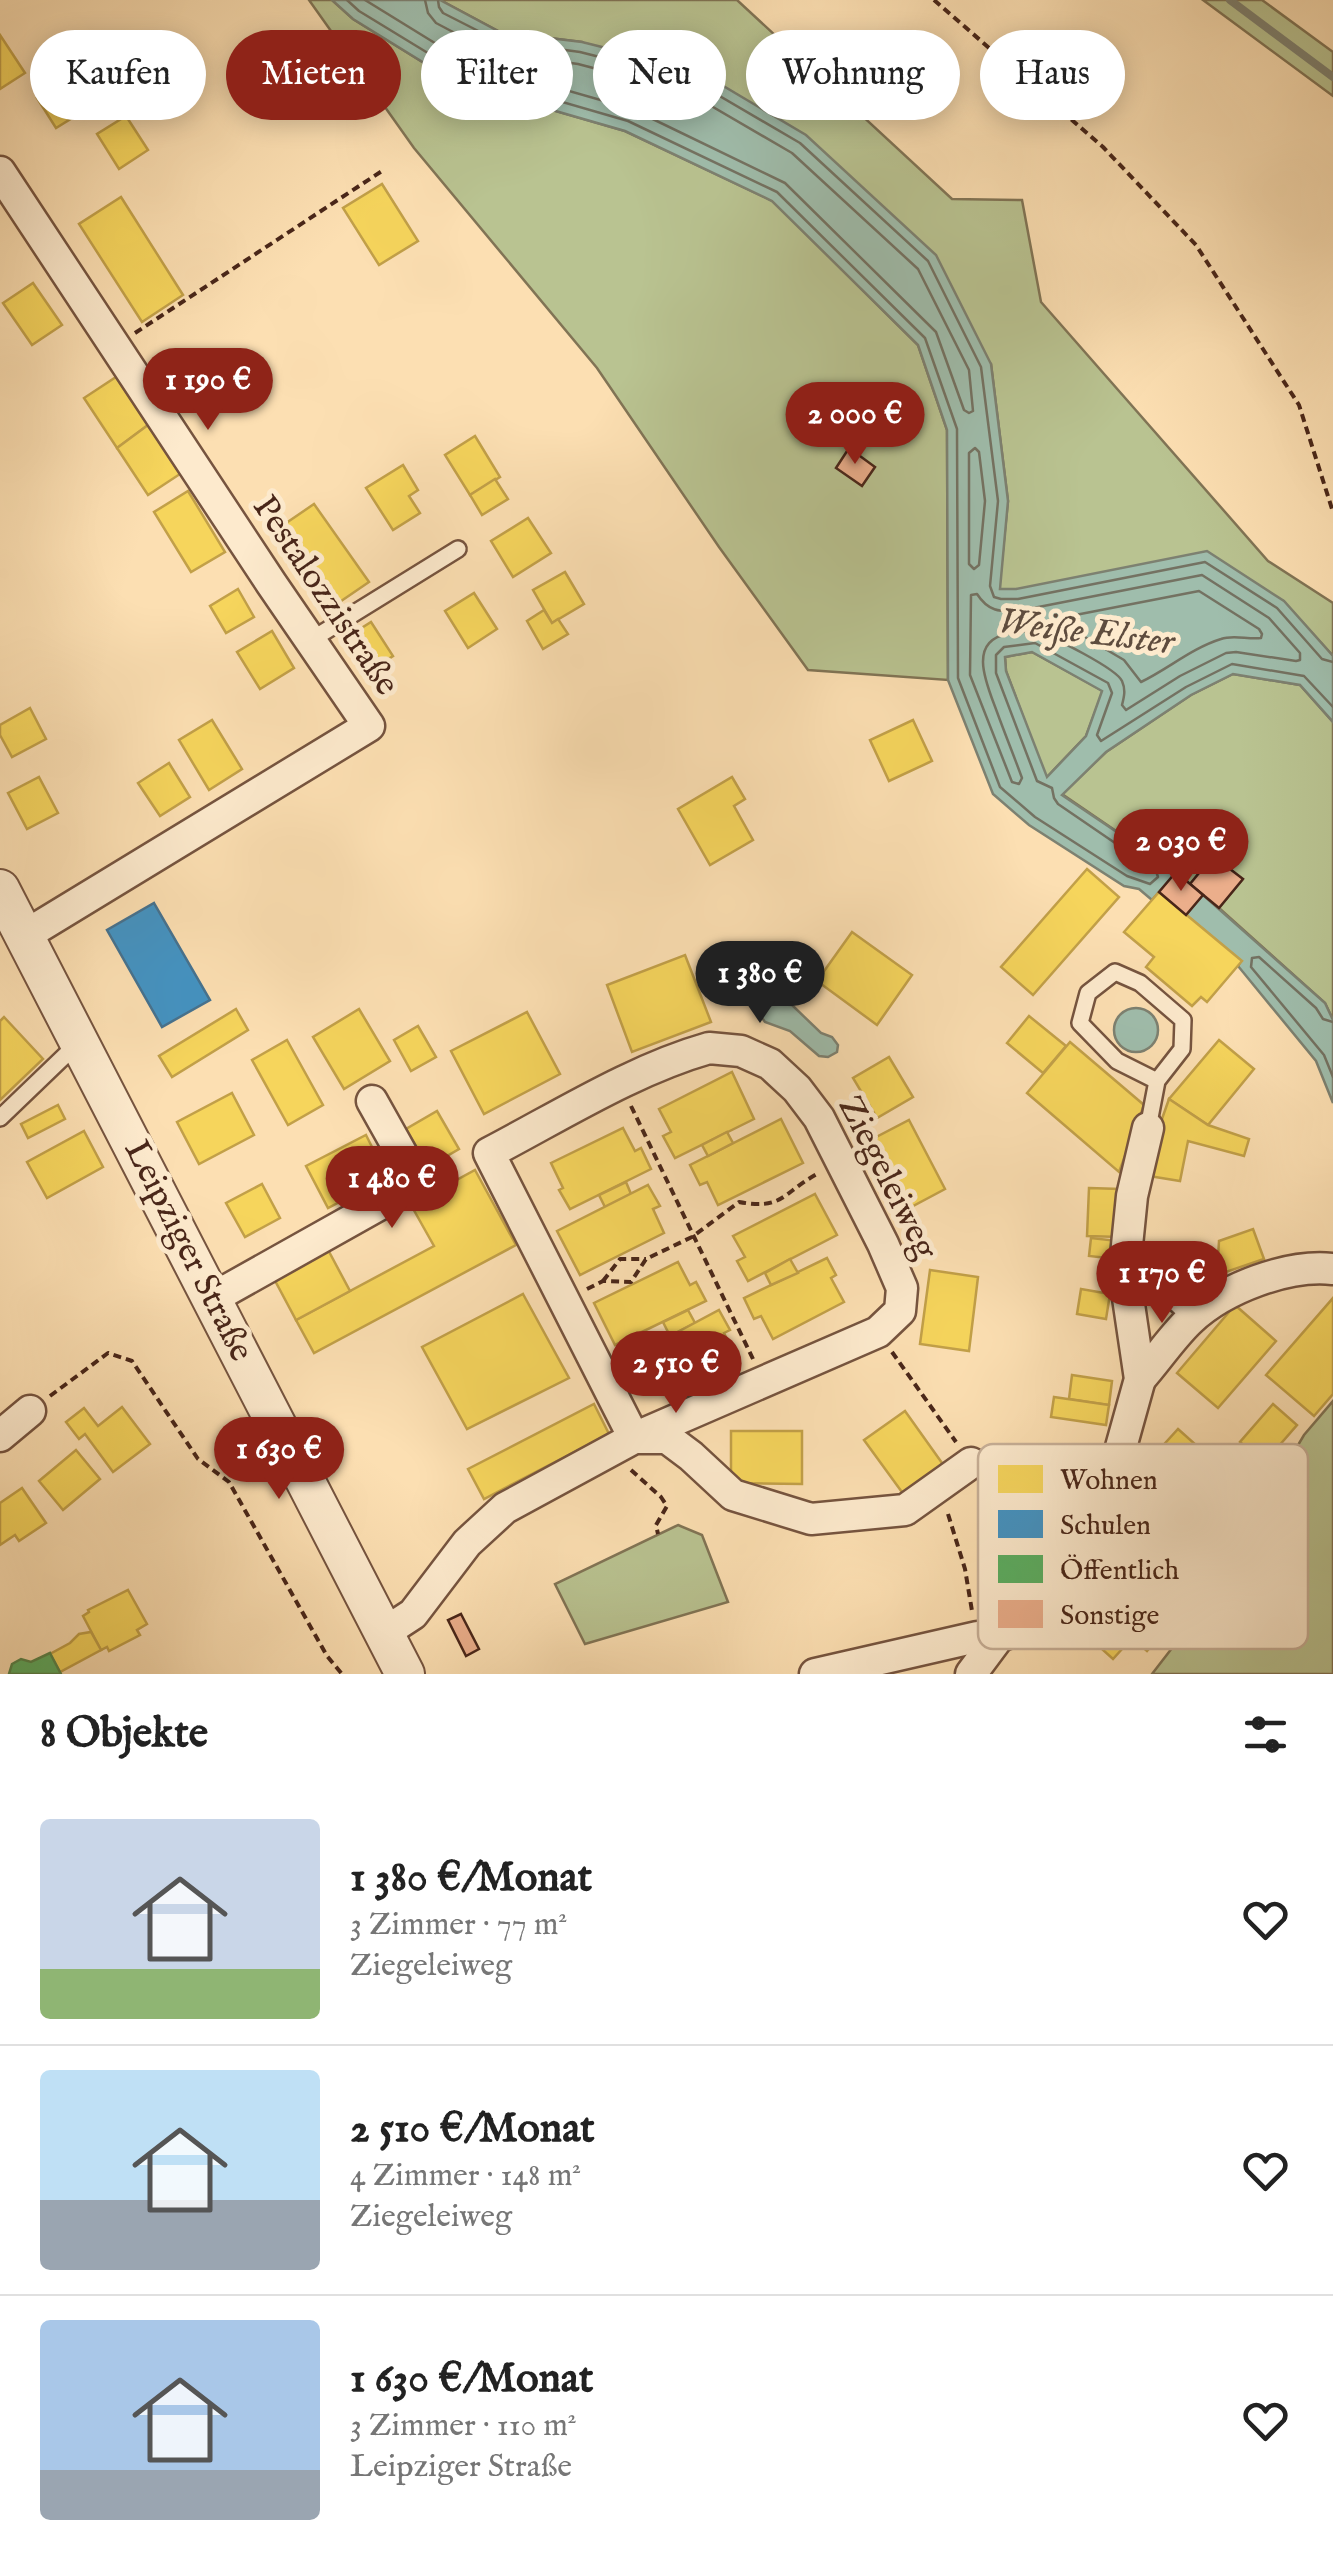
<!DOCTYPE html>
<html lang="de">
<head>
<meta charset="utf-8">
<style>
	:root { --surface:#fff; --page:#f2f2f2; --text:#222; --muted:#767676; --line:#e0e0e0; --accent:#8f2418 }
	body { margin:0; font-family:"IM FELL English",serif; background:var(--page); color:var(--text); height:100vh; display:flex; flex-direction:column; font-size:38px; white-space:nowrap }
	* { box-sizing:border-box; margin:0 }
	p { font-size:32px; color:var(--muted) }
	.icon { flex:none; width:55px; height:55px; fill:none; stroke:currentColor; stroke-width:2; stroke-linecap:round; stroke-linejoin:round }
	.map { position:relative; height:1674px; overflow:hidden }
	.side { display:flex; flex-direction:column; background:var(--surface); flex:1 }
	.side>* { flex:none }
	.guide { position:absolute; left:30px; top:30px; width:1275px; height:90px; display:flex; gap:20px }
	.price { position:absolute; translate:-50% -85px; padding:0 22px; border-radius:35px; background:var(--accent); color:#fff; font-size:32px; line-height:65px; filter:drop-shadow(0 2px 5px #0008) }
	.price::after { content:''; position:absolute; left:50%; top:60px; width:30px; height:22px; margin-left:-15px; background:inherit; clip-path:polygon(0 0,100% 0,50% 100%) }
	.price.active { background:#222; color:#fff }
	ul { padding:0; list-style:none }
	li { display:flex; align-items:center; gap:30px; height:250px; padding:0 40px }
	li+li { border-top:2px solid var(--line) }
	li span { display:grid; place-items:center; flex:none; width:280px; height:200px; border-radius:10px; color:#555 }
	li>.icon { margin-inline-start:auto }
	span .icon { width:120px; height:120px; fill:#fffc; stroke-width:1 }
	li b { font-size:42px }
	h2 { display:flex; justify-content:space-between; align-items:center; height:120px; padding:0 40px; font-size:42px }
	.chip { padding:0 35px; border-radius:45px; background:var(--surface); box-shadow:0 5px 25px #0003; font-size:35px; line-height:90px }
	.chip.active { background:var(--accent); color:#fff }
	.map>svg:first-child { display:block }
	.green { fill:#b9c391; stroke:#817455; stroke-width:2.5 }
	.water { fill:#9fbdac; stroke:#7d8171; stroke-width:2.5; fill-rule:evenodd }
	.homes { fill:#f6d55c; stroke:#c2a048; stroke-width:2.5 }
	.schools { fill:#4393c3; stroke:#457290; stroke-width:2.5 }
	.public { fill:#5aae61; stroke:#55854b; stroke-width:2.5 }
	.lines { fill:none; stroke-linecap:round; stroke-linejoin:round }
	.shore { stroke:#747262; stroke-width:2.5 }
	.stream { stroke:#7d8171; stroke-width:8 }
	.building { fill:#ebae8b; stroke:#492619; stroke-width:2.5 }
	.service-casing { stroke:#76543f; stroke-width:20 }
	.minor-casing { stroke:#76543f; stroke-width:35 }
	.tertiary-casing { stroke:#76543f; stroke-width:42 }
	.path { stroke:#492619; stroke-width:4; stroke-dasharray:8 5; stroke-linecap:butt }
	.service { stroke:#fdeacd; stroke-width:15 }
	.minor { stroke:#fdeacd; stroke-width:30 }
	.tertiary { stroke:#fdeacd; stroke-width:38 }
	.labels { text-anchor:middle; dominant-baseline:central; stroke-width:10; stroke-linejoin:round; paint-order:stroke }
	.street-label { font-size:35px; fill:#492619; stroke:#fdeacd }
	.water-label { font-size:38px; font-style:italic; fill:#5e4c3e; stroke:#fdeacd }
	.key { fill:#fdeacd; stroke:#c7af97; stroke-width:2.5 }
	.key-label { font-size:28px; fill:#492619 }
</style>
</head>
<body>
<div class="map">
<svg width="1333" height="1674" viewBox="0 0 1333 1674">
	<rect width="100%" height="100%" fill="#fcdfb2"/>
	<filter id="stains"><feTurbulence type="fractalNoise" baseFrequency=".002" numOctaves="4"/><feColorMatrix values="0 0 0 0 .2 0 0 0 0 .09 0 0 0 0 .02 0 0 0 .5 -.17"/></filter>
	<radialGradient id="worn" r=".72"><stop offset=".6" stop-color="#630" stop-opacity="0"/><stop offset="1" stop-color="#630" stop-opacity=".3"/></radialGradient>
	<g class="green">
		<path d="M 309,0 L 332,0 L 353,19 L 455,82 L 625,131 L 773,201 L 918,345 L 947,430 L 948,680 L 808,670 L 719,547 L 597,368 L 414,148 Z"/>
		<path d="M 440,0 L 737,0 L 952,199 L 1022,200 L 1041,302 L 1268,561 L 1333,603 L 1333,656 L 1283,601 L 999,589 L 1008,501 L 991,364 L 582,42 L 500,32 Z"/>
		<path d="M 1203,0 L 1262,0 L 1333,52 L 1333,96 Z"/>
		<path d="M 1032,652 L 1103,691 L 1086,736 L 1046,778 L 1006,671 L 1005,657 Z"/>
		<path d="M 1233,674 L 1300,685 L 1333,722 L 1333,1020 L 1325,1003 L 1219,908 L 1242,880 L 1230,869 L 1238,859 L 1221,846 L 1190,884 L 1176,872 L 1062,794 L 1106,752 L 1191,695 Z"/>
		<path d="M 1333,1401 L 1333,1674 L 1152,1674 L 1196,1617 L 1304,1435 Z"/>
		<path d="M 678,1525 L 702,1535 L 728,1602 L 585,1644 L 555,1584 Z"/>
	</g>
	<g class="water">
		<path d="M 332,0 L 440,0 L 500,32 L 582,42 L 698,71 L 806,135 L 936,255 L 991,364 L 1008,501 L 1000,589 L 1016,589 L 1207,551 L 1284,601 L 1333,656 L 1333,722 L 1300,685 L 1233,674 L 1191,695 L 1106,752 L 1062,795 L 1176,872 L 1152,900 L 1139,889 L 1124,886 L 1029,825 L 993,794 L 948,680 L 947,430 L 918,345 L 772,201 L 625,131 L 455,82 L 353,19 ZM 1032,652 L 1102,691 L 1086,736 L 1047,777 L 1006,671 L 1005,657 Z"/>
		<path d="M 1203,895 L 1325,1003 L 1333,1020 L 1333,1103 L 1316,1061 L 1238,966 L 1241,961 L 1186,915 Z"/>
		<path d="M 774,1004 L 792,1005 L 821,1033 L 832,1037 L 838,1045 L 837,1052 L 828,1057 L 819,1056 L 790,1031 L 765,1022 L 760,1015 L 762,1009 Z"/>
		<circle cx="1136" cy="1030" r="22"/>
	</g>
	<g class="homes">
		<path d="M 0,35 L 25,73 L 0,89 Z"/>
		<path d="M 66,80 L 85,110 L 56,128 L 37,98 Z"/>
		<path d="M 126,116 L 148,150 L 119,169 L 97,134 Z"/>
		<path d="M 382,184 L 418,241 L 379,265 L 343,208 Z"/>
		<path d="M 121,197 L 183,295 L 142,322 L 79,224 Z"/>
		<path d="M 33,283 L 62,325 L 32,345 L 3,303 Z"/>
		<path d="M 116,377 L 148,425 L 117,448 L 84,398 Z"/>
		<path d="M 148,425 L 180,474 L 148,495 L 117,448 Z"/>
		<path d="M 475,436 L 500,477 L 470,495 L 445,455 Z"/>
		<path d="M 403,465 L 418,490 L 409,496 L 420,513 L 393,530 L 366,488 Z"/>
		<path d="M 495,479 L 508,499 L 482,515 L 470,495 Z"/>
		<path d="M 188,491 L 225,552 L 191,572 L 154,512 Z"/>
		<path d="M 314,504 L 369,582 L 328,610 L 273,532 Z"/>
		<path d="M 528,518 L 551,553 L 513,577 L 491,541 Z"/>
		<path d="M 565,572 L 584,604 L 552,623 L 533,590 Z"/>
		<path d="M 238,589 L 254,617 L 226,633 L 210,606 Z"/>
		<path d="M 474,593 L 497,629 L 468,648 L 445,611 Z"/>
		<path d="M 544,610 L 552,623 L 558,619 L 568,634 L 543,649 L 527,621 Z"/>
		<path d="M 371,622 L 393,656 L 368,672 L 346,638 Z"/>
		<path d="M 272,631 L 294,668 L 260,689 L 237,652 Z"/>
		<path d="M 30,708 L 46,739 L 12,757 L 0,735 L 0,725 Z"/>
		<path d="M 212,720 L 242,769 L 209,790 L 179,740 Z"/>
		<path d="M 913,720 L 932,761 L 889,781 L 870,740 Z"/>
		<path d="M 169,763 L 190,797 L 160,816 L 138,783 Z"/>
		<path d="M 39,777 L 58,813 L 27,829 L 8,793 Z"/>
		<path d="M 732,777 L 745,799 L 734,806 L 753,840 L 710,865 L 678,809 Z"/>
		<path d="M 1087,869 L 1119,897 L 1033,995 L 1001,967 Z"/>
		<path d="M 1159,892 L 1242,961 L 1207,1002 L 1201,997 L 1192,1006 L 1146,967 L 1154,957 L 1124,932 Z"/>
		<path d="M 852,932 L 912,975 L 877,1025 L 817,981 Z"/>
		<path d="M 685,955 L 711,1022 L 632,1052 L 607,985 Z"/>
		<path d="M 236,1009 L 248,1030 L 172,1077 L 159,1056 Z"/>
		<path d="M 359,1009 L 390,1061 L 344,1089 L 313,1037 Z"/>
		<path d="M 527,1012 L 560,1074 L 484,1114 L 451,1051 Z"/>
		<path d="M 1029,1016 L 1066,1046 L 1043,1073 L 1007,1043 Z"/>
		<path d="M 4,1017 L 43,1059 L 0,1100 L 0,1021 Z"/>
		<path d="M 418,1026 L 436,1057 L 411,1071 L 394,1040 Z"/>
		<path d="M 287,1040 L 323,1105 L 288,1125 L 252,1060 Z"/>
		<path d="M 1219,1040 L 1254,1069 L 1208,1125 L 1169,1099 Z"/>
		<path d="M 1070,1042 L 1144,1105 L 1119,1172 L 1027,1093 Z"/>
		<path d="M 889,1057 L 913,1097 L 877,1118 L 853,1078 Z"/>
		<path d="M 732,1072 L 754,1119 L 675,1158 L 663,1136 L 671,1132 L 659,1109 Z"/>
		<path d="M 232,1093 L 254,1135 L 199,1164 L 177,1122 Z"/>
		<path d="M 1169,1099 L 1208,1125 L 1249,1139 L 1244,1156 L 1188,1141 L 1180,1181 L 1149,1176 L 1157,1133 Z"/>
		<path d="M 58,1105 L 65,1119 L 28,1138 L 21,1124 Z"/>
		<path d="M 437,1111 L 459,1149 L 428,1167 L 406,1129 Z"/>
		<path d="M 781,1119 L 803,1163 L 718,1205 L 707,1182 L 700,1185 L 690,1165 Z"/>
		<path d="M 909,1120 L 945,1189 L 898,1214 L 861,1145 Z"/>
		<path d="M 623,1128 L 635,1151 L 641,1148 L 651,1169 L 570,1209 L 559,1190 L 563,1188 L 551,1163 Z"/>
		<path d="M 84,1131 L 103,1167 L 47,1198 L 27,1162 Z"/>
		<path d="M 727,1132 L 733,1143 L 708,1156 L 702,1145 Z"/>
		<path d="M 366,1135 L 387,1177 L 328,1208 L 306,1166 Z"/>
		<path d="M 475,1170 L 516,1245 L 314,1353 L 296,1320 L 434,1246 L 411,1205 Z"/>
		<path d="M 626,1182 L 631,1194 L 605,1207 L 599,1195 Z"/>
		<path d="M 262,1184 L 280,1218 L 245,1237 L 226,1203 Z"/>
		<path d="M 648,1185 L 660,1206 L 653,1209 L 664,1233 L 580,1275 L 557,1231 Z"/>
		<path d="M 1089,1188 L 1120,1189 L 1119,1237 L 1087,1236 Z"/>
		<path d="M 815,1194 L 837,1235 L 748,1281 L 737,1261 L 745,1257 L 733,1236 Z"/>
		<path d="M 1253,1229 L 1264,1259 L 1217,1275 L 1219,1241 Z"/>
		<path d="M 1091,1238 L 1118,1241 L 1117,1259 L 1089,1256 Z"/>
		<path d="M 326,1246 L 350,1291 L 296,1320 L 272,1275 Z"/>
		<path d="M 827,1258 L 836,1275 L 831,1278 L 844,1302 L 773,1339 L 761,1316 L 754,1319 L 744,1298 Z"/>
		<path d="M 790,1259 L 798,1273 L 771,1285 L 765,1273 Z"/>
		<path d="M 678,1262 L 690,1285 L 696,1282 L 706,1301 L 615,1345 L 594,1303 Z"/>
		<path d="M 930,1270 L 978,1277 L 969,1351 L 920,1344 Z"/>
		<path d="M 1081,1289 L 1110,1294 L 1106,1319 L 1077,1314 Z"/>
		<path d="M 523,1294 L 569,1378 L 467,1429 L 422,1347 Z"/>
		<path d="M 1333,1298 L 1333,1394 L 1314,1416 L 1266,1375 Z"/>
		<path d="M 1235,1305 L 1276,1341 L 1218,1408 L 1177,1373 Z"/>
		<path d="M 688,1310 L 695,1323 L 670,1336 L 663,1322 Z"/>
		<path d="M 719,1310 L 730,1330 L 724,1333 L 736,1357 L 663,1392 L 642,1351 Z"/>
		<path d="M 1072,1375 L 1112,1381 L 1109,1405 L 1069,1399 Z"/>
		<path d="M 1054,1397 L 1109,1405 L 1106,1425 L 1051,1417 Z"/>
		<path d="M 594,1404 L 609,1434 L 484,1499 L 468,1469 Z"/>
		<path d="M 1273,1404 L 1297,1425 L 1264,1463 L 1240,1442 Z"/>
		<path d="M 122,1407 L 150,1444 L 113,1472 L 85,1434 L 79,1439 L 66,1422 L 84,1408 L 98,1426 Z"/>
		<path d="M 905,1411 L 947,1470 L 907,1499 L 864,1440 Z"/>
		<path d="M 1178,1429 L 1205,1453 L 1175,1487 L 1148,1462 Z"/>
		<path d="M 731,1431 L 802,1431 L 802,1484 L 731,1483 Z"/>
		<path d="M 76,1450 L 100,1479 L 63,1510 L 39,1481 Z"/>
		<path d="M 22,1488 L 46,1523 L 19,1541 L 15,1535 L 0,1545 L 0,1503 Z"/>
		<path d="M 1122,1588 L 1167,1628 L 1147,1651 L 1132,1638 L 1113,1659 L 1083,1632 Z"/>
		<path d="M 128,1590 L 147,1624 L 137,1630 L 140,1635 L 109,1651 L 107,1647 L 101,1650 L 83,1616 L 89,1612 L 88,1610 Z"/>
		<path d="M 91,1632 L 101,1650 L 60,1672 L 50,1654 L 70,1643 L 79,1634 Z"/>
	</g>
	<path class="schools" d="M 154,903 L 210,1000 L 162,1027 L 107,930 Z"/>
	<path class="public" d="M 50,1653 L 61,1674 L 9,1674 L 12,1664 L 21,1659 L 31,1662 Z"/>
	<g class="lines">
		<g class="shore">
			<path d="M 347,0 L 359,11 L 459,72 L 628,121 L 777,192 L 925,338 L 957,429 L 958,678 L 1000,787 L 1035,817 L 1127,876 L 1150,884 L 1158,877 L 1156,871 L 1058,804 L 1054,798 L 1052,788 L 1037,781 L 996,673 L 996,655 L 1004,647 L 1035,643 L 1108,683 L 1112,693 L 1097,735 L 1101,741 L 1186,687 L 1232,664 L 1304,676 L 1333,707"/>
			<path d="M 365,0 L 464,61 L 632,109 L 785,183 L 936,332 L 964,410 L 969,413 L 973,411 L 969,370 L 918,269 L 792,153 L 689,93 L 578,64 L 491,52 L 436,23 L 428,13 L 425,0"/>
			<path d="M 438,0 L 439,7 L 443,13 L 498,41 L 580,52 L 694,81 L 800,143 L 928,261 L 981,367 L 998,501 L 990,586 L 994,597 L 1001,599 L 1018,599 L 1205,562 L 1277,608 L 1322,659 L 1333,662"/>
			<path d="M 975,448 L 979,452 L 985,501 L 979,565 L 974,569 L 969,564 L 969,453 Z"/>
			<path d="M 1202,575 L 1269,618 L 1300,653 L 1300,660 L 1296,661 L 1236,652 L 1226,653 L 1180,676 L 1126,710 L 1122,705 C 1124,697 1126,690 1122,681 C 1116,668 1054,638 1038,631 C 1028,630 1018,632 1007,634 C 966,642 988,687 997,712 C 1005,734 1014,756 1022,778 L 1019,784 L 1012,782 L 970,675 L 971,595 L 977,594 C 988,611 999,612 1018,611 Z"/>
			<path d="M 1199,591 L 1259,629 L 1262,634 L 1261,638 C 1248,640 1234,634 1221,639 C 1192,648 1168,669 1141,682 L 1124,660 L 1061,623 L 1065,617 Z"/>
			<path d="M 1333,1022 L 1323,1019 L 1316,1008 L 1259,957 L 1252,958 L 1251,967 L 1324,1055 L 1333,1077"/>
		</g>
		<path class="stream" d="M 1230,0 L 1333,77"/>
	</g>
	<g class="building">
		<path d="M 849,448 L 875,467 L 862,486 L 836,468 Z"/>
		<path d="M 1222,845 L 1238,859 L 1230,869 L 1243,879 L 1219,908 L 1190,884 Z"/>
		<path d="M 1176,872 L 1203,895 L 1186,915 L 1159,892 Z"/>
		<path d="M 461,1614 L 479,1649 L 466,1656 L 448,1620 Z"/>
	</g>
	<g class="lines">
		<defs>
			<g id="service">
				<path d="M 311,640 L 458,549"/>
				<path d="M 0,1118 L 77,1044"/>
				<path d="M 1148,1128 L 1157,1081 L 1117,1061 L 1080,1023 L 1088,993 L 1115,972 L 1140,983 L 1183,1020 L 1182,1049 L 1157,1081"/>
				<path d="M 1127,1291 C 1160,1292 1169,1293 1191,1319"/>
			</g>
			<g id="minor">
				<path d="M 0,172 L 271,583 L 369,726 L 24,936"/>
				<path d="M 709,1048 L 741,1051 L 770,1064 L 797,1089 L 819,1118 L 883,1244 L 902,1288 L 900,1311 L 878,1332 L 634,1438 L 489,1153 C 560,1116 632,1070 709,1048 Z"/>
				<path d="M 213,1298 L 418,1183 L 372,1101"/>
				<path d="M 1140,1379 C 1157,1360 1172,1337 1190,1320 C 1224,1288 1288,1264 1333,1269"/>
				<path d="M 0,1436 L 30,1411"/>
				<path d="M 384,1633 L 413,1614 L 467,1543 L 505,1508 L 634,1438 L 667,1438 L 691,1456 L 733,1495 L 811,1519 L 905,1510 L 971,1463"/>
				<path d="M 815,1674 L 977,1637 C 1032,1641 1072,1588 1094,1544 L 1140,1379 L 1127,1291 L 1125,1265 L 1132,1196 L 1148,1128"/>
				<path d="M 971,1674 L 997,1639"/>
			</g>
			<path id="tertiary" d="M 0,889 L 405,1674"/>
		</defs>
		<use href="#service" class="service-casing"/>
		<use href="#minor" class="minor-casing"/>
		<use href="#tertiary" class="tertiary-casing"/>
		<g class="path">
			<path d="M 934,0 L 1103,147 L 1196,245 L 1299,405 L 1333,512"/>
			<path d="M 135,333 L 382,171"/>
			<path d="M 631,1106 L 753,1359"/>
			<path d="M 603,1281 L 620,1259 L 646,1259"/>
			<path d="M 587,1289 L 603,1281 L 631,1282 L 646,1259 L 692,1237 L 739,1202 C 783,1210 781,1194 817,1174"/>
			<path d="M 892,1352 L 956,1442"/>
			<path d="M 50,1396 L 108,1353 L 132,1361 L 198,1459 L 229,1482 L 327,1656 L 342,1674"/>
			<path d="M 631,1470 L 661,1497 L 667,1506 L 656,1525 L 658,1534"/>
			<path d="M 948,1514 L 965,1569 L 972,1611"/>
		</g>
		<use href="#service" class="service"/>
		<use href="#minor" class="minor"/>
		<use href="#tertiary" class="tertiary"/>
	</g>
	<g class="labels">
		<g class="street-label">
			<text transform="translate(325 596) rotate(56)">Pestalozzistraße</text>
			<text transform="translate(887 1178) rotate(63)">Ziegeleiweg</text>
			<text transform="translate(188 1251) rotate(63)">Leipziger Straße</text>
		</g>
		<g class="water-label">
			<text transform="translate(1086 633) rotate(7)">Weiße Elster</text>
		</g>
	</g>
	<rect x="978" y="1444" width="330" height="205" rx="15" class="key"/>
	<rect x="998" y="1465" width="45" height="28" fill="#f6d55c"/>
	<rect x="998" y="1510" width="45" height="28" fill="#4393c3"/>
	<rect x="998" y="1555" width="45" height="28" fill="#5aae61"/>
	<rect x="998" y="1600" width="45" height="28" fill="#ebae8b"/>
	<g class="key-label">
		<text x="1060" y="1489">Wohnen</text>
		<text x="1060" y="1534">Schulen</text>
		<text x="1060" y="1579">Öffentlich</text>
		<text x="1060" y="1624">Sonstige</text>
	</g>
	<rect width="100%" height="100%" filter="url(#stains)"/>
	<rect width="100%" height="100%" fill="url(#worn)"/>
</svg>
<b class="price" style="left:208px;top:433px">1 190 €</b>
<b class="price" style="left:855px;top:467px">2 000 €</b>
<b class="price" style="left:1181px;top:894px">2 030 €</b>
<b class="price active" style="left:760px;top:1026px">1 380 €</b>
<b class="price" style="left:392px;top:1231px">1 480 €</b>
<b class="price" style="left:1162px;top:1326px">1 170 €</b>
<b class="price" style="left:676px;top:1416px">2 510 €</b>
<b class="price" style="left:279px;top:1502px">1 630 €</b>
<div class="guide">
<a class="chip">Kaufen</a>
<a class="chip active">Mieten</a>
<a class="chip">Filter</a>
<a class="chip">Neu</a>
<a class="chip">Wohnung</a>
<a class="chip">Haus</a>
</div>
</div>
<section class="side">
<h2>8 Objekte<svg class="icon" aria-label="filters" viewBox="0 0 24 24"><path d="M4 7h16M4 17h16"/><circle cx="9" cy="7" r="2"/><circle cx="15" cy="17" r="2"/></svg></h2>
<ul>
<li><span style="background:linear-gradient(#c9d6e8 75%,#8fb573 0)"><svg class="icon" aria-label="home" viewBox="0 0 24 24"><path d="M3 11l9-7 9 7M6 9v11h12V9"/></svg></span><div><b>1 380 €/Monat</b><p>3 Zimmer · 77 m²</p><p>Ziegeleiweg</p></div><svg class="icon" aria-label="heart" viewBox="0 0 24 24"><path d="M12 20l-8-8c-3-5 5-10 8-4 3-6 11-1 8 4z"/></svg></li>
<li><span style="background:linear-gradient(#bfe0f5 65%,#9aa5b1 0)"><svg class="icon" aria-label="home" viewBox="0 0 24 24"><path d="M3 11l9-7 9 7M6 9v11h12V9"/></svg></span><div><b>2 510 €/Monat</b><p>4 Zimmer · 148 m²</p><p>Ziegeleiweg</p></div><svg class="icon" aria-label="heart" viewBox="0 0 24 24"><path d="M12 20l-8-8c-3-5 5-10 8-4 3-6 11-1 8 4z"/></svg></li>
<li><span style="background:linear-gradient(#a9c7e8 75%,#9aa5b1 0)"><svg class="icon" aria-label="home" viewBox="0 0 24 24"><path d="M3 11l9-7 9 7M6 9v11h12V9"/></svg></span><div><b>1 630 €/Monat</b><p>3 Zimmer · 110 m²</p><p>Leipziger Straße</p></div><svg class="icon" aria-label="heart" viewBox="0 0 24 24"><path d="M12 20l-8-8c-3-5 5-10 8-4 3-6 11-1 8 4z"/></svg></li>
</ul>
</section>
</body>
</html>
